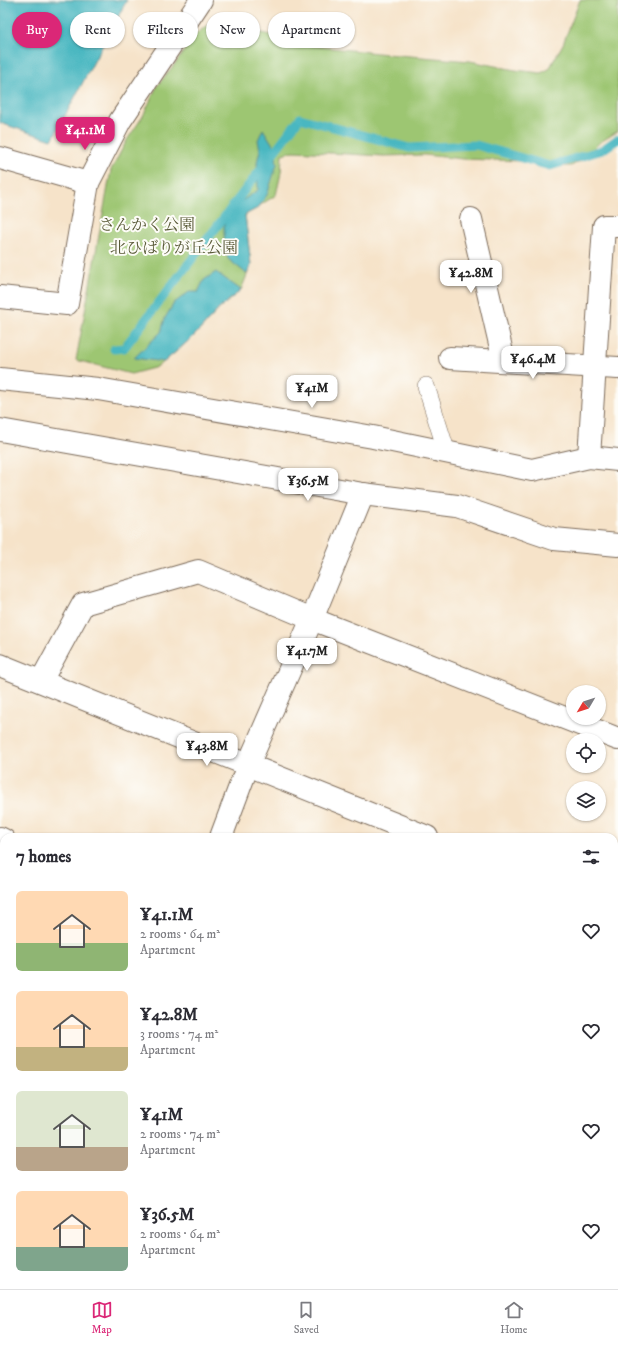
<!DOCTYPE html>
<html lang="en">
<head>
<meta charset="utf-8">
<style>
	:root { --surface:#fff; --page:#f2f2f3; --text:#2b2b33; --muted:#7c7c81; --line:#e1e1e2; --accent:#db2777 }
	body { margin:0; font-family:"IM FELL DW Pica","Noto Serif JP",serif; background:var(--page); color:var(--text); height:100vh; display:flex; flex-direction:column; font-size:15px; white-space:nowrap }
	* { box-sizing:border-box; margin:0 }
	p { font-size:13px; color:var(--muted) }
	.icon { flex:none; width:22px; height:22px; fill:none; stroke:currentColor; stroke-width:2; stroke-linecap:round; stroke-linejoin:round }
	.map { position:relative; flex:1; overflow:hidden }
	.panel { position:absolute; left:0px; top:833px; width:618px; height:456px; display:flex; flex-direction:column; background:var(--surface); border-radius:12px 12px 0 0; box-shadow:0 1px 3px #0004 }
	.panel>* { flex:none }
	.hud { position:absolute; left:12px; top:12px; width:400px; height:36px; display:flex; gap:8px }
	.needle { width:26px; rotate:231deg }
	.fabs { position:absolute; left:566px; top:685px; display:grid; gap:8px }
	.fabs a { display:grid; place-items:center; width:40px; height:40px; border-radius:50%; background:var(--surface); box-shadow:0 1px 3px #0004; font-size:20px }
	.price { position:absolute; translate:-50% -34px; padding:0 9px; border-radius:8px; background:#fff; color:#222; font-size:13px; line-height:26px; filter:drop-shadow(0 1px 2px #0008) }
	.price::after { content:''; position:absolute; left:50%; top:24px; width:12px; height:9px; margin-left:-6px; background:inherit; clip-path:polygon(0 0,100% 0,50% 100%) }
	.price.selected { background:var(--accent); color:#fff }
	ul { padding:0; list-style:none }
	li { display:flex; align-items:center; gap:12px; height:100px; padding:0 16px }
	li span { display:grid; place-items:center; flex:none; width:112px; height:80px; border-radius:6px; color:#555 }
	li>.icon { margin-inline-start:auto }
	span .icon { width:48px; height:48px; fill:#fffc; stroke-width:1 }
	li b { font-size:17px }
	h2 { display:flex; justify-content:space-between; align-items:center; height:48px; padding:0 16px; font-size:17px }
	.pill { padding:0 14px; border-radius:18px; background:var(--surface); box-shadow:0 1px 3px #0004; font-size:14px; line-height:36px }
	.pill.selected { background:var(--accent); color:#fff }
	.dock { display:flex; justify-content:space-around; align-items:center; height:56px; border-top:1px solid var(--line); background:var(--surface); font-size:11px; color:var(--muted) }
	.dock a { display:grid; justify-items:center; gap:2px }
	.dock .selected { color:var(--accent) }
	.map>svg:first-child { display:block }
	.green { fill:#9dc672; stroke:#6c7848 }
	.water { fill:#48b7c1; stroke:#427070 }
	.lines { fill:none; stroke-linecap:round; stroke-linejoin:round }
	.stream { stroke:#48b7c1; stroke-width:9 }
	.service-casing { stroke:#7c6b5a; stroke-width:18 }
	.minor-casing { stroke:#7c6b5a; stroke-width:24 }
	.service { stroke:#fff; stroke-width:17 }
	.minor { stroke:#fff; stroke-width:22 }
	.labels { text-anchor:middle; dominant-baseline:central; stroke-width:4; stroke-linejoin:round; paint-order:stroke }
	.park-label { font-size:16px; fill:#585937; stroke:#fdfcf7 }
</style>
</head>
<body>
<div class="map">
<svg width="618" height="1289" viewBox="0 0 618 1289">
	<rect width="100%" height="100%" fill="#fdfcf7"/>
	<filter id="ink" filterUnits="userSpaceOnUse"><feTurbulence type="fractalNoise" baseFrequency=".025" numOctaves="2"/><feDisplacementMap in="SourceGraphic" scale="8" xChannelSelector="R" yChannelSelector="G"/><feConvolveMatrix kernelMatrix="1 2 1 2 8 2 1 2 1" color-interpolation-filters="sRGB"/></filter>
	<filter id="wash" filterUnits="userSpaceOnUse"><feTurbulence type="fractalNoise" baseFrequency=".012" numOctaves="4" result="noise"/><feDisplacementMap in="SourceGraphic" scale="16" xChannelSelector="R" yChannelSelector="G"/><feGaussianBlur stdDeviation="0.9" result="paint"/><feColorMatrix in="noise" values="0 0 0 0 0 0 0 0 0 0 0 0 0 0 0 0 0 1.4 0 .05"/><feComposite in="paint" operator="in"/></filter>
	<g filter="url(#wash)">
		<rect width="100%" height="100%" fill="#f6e3c9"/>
		<g class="green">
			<path d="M 580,0 L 618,0 L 618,131 L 599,143 L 582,160 L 571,166 L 550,166 L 521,161 L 463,159 L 424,155 L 384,156 L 294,151 L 282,154 L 281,173 L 276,195 L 245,215 L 251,265 L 241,290 L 219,309 L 194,336 L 164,362 L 154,368 L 131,374 L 76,360 L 111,170 L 127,140 L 143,116 L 157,86 L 178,60 L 193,37 L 206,26 L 228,26 L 267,34 L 304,45 L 386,54 L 470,61 L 515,70 L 541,73 L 549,69 L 563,44 Z"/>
			<path d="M 0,1185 L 4,1187 L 4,1285 L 29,1285 L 27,1289 L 0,1289 Z"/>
		</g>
		<g class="water">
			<path d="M 0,0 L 127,0 L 52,140 L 0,123 Z"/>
			<path d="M 263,129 L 275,148 L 277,164 L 267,195 L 258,208 L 245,215 L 251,265 L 247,274 L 228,259 C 225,245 219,218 232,208 C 240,201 250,196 258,190 L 257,162 L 260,150 L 258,140 Z"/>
			<path d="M 216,272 L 241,290 L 219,309 L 194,336 L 164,362 L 134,358 L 161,332 L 165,318 L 174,303 L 189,292 L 198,292 L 204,280 Z"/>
		</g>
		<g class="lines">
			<path class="stream" d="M 114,349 L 124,348 L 300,118 L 409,148 L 476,145 L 550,166 L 602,150 L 618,139"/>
		</g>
	</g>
	<g filter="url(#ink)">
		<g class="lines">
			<defs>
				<path id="service" d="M 426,386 L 447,453"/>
				<g id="minor">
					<path d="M 0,158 L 88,183"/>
					<path d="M 471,219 L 504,361"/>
					<path d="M 0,297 L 67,304 L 88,183 L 120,121 L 201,0"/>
					<path d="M 450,358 L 618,368"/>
					<path d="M 0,379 L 98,389 L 373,437 L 532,470 L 589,457 L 618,460"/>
					<path d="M 0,430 L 363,494 L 457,506 L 554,539 L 618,545"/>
					<path d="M 589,457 L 604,226 L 618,226"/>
					<path d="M 0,665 L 427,837"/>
					<path d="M 41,681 L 83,604 L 198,571 L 312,619 L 618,739"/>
					<path d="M 221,837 L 248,765 L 312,619 L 363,494"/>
					<path d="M 0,838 L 4,840"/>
					<path d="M 614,912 L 618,913"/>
					<path d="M 0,1004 L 4,1006"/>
					<path d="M 614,1082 L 618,1083"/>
					<path d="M 0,1175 L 4,1176"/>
					<path d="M 614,1254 L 618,1256"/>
					<path d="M 277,1285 L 287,1289"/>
					<path d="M 41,1289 L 42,1285"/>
				</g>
			</defs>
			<use href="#service" class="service-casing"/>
			<use href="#minor" class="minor-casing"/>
			<use href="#service" class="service"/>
			<use href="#minor" class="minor"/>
		</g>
	</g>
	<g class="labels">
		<g class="park-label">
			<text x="147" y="225">さんかく公園</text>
			<text x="174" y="248">北ひばりが丘公園</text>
		</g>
	</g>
</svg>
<div class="fabs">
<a><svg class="needle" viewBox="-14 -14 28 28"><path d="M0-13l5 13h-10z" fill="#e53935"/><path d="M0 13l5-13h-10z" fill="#7c7c81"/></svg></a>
<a><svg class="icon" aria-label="locate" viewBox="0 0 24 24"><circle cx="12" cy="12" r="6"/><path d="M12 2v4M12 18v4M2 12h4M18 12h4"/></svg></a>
<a><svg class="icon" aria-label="layers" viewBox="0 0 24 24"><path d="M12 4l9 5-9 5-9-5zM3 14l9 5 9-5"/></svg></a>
</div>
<b class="price selected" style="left:85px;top:151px">¥41.1M</b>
<b class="price" style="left:471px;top:294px">¥42.8M</b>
<b class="price" style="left:533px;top:380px">¥46.4M</b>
<b class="price" style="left:312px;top:409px">¥41M</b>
<b class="price" style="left:308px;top:502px">¥36.5M</b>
<b class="price" style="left:307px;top:672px">¥41.7M</b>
<b class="price" style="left:207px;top:767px">¥43.8M</b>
<div class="hud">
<a class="pill selected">Buy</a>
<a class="pill">Rent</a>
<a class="pill">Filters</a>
<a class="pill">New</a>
<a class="pill">Apartment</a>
</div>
<section class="panel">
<h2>7 homes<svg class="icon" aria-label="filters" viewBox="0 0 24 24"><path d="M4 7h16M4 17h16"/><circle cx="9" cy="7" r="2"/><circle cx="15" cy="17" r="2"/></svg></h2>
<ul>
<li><span style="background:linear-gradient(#ffd9b3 65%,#8fb573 0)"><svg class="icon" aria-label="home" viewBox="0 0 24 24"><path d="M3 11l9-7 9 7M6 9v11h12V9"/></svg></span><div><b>¥41.1M</b><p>2 rooms · 64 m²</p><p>Apartment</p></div><svg class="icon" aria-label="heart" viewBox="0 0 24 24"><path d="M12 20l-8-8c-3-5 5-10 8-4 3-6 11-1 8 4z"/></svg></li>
<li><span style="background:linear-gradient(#ffd9b3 70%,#c2b280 0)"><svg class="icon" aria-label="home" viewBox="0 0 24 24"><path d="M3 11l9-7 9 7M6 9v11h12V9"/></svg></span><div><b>¥42.8M</b><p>3 rooms · 74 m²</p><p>Apartment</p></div><svg class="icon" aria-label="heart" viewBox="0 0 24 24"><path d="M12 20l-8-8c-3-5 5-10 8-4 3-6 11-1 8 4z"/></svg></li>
<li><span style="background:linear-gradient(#dfe7d0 70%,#b9a48a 0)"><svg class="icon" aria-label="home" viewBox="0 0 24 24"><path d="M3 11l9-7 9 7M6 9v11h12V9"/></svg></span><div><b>¥41M</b><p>2 rooms · 74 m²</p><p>Apartment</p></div><svg class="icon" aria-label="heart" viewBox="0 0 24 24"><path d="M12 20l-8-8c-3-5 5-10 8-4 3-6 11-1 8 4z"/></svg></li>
<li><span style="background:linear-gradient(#ffd9b3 70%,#7fa58c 0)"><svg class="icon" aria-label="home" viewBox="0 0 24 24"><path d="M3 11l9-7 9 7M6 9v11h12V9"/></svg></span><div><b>¥36.5M</b><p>2 rooms · 64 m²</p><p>Apartment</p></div><svg class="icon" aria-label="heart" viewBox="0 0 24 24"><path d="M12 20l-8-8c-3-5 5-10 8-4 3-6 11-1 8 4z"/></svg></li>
</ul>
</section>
</div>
<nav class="dock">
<a class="selected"><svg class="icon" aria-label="map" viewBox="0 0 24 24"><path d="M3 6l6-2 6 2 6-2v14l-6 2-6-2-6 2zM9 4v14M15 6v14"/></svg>Map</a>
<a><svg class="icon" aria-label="saved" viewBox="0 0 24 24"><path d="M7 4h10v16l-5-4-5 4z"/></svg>Saved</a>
<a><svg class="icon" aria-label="home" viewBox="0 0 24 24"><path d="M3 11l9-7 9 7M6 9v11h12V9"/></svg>Home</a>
</nav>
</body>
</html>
